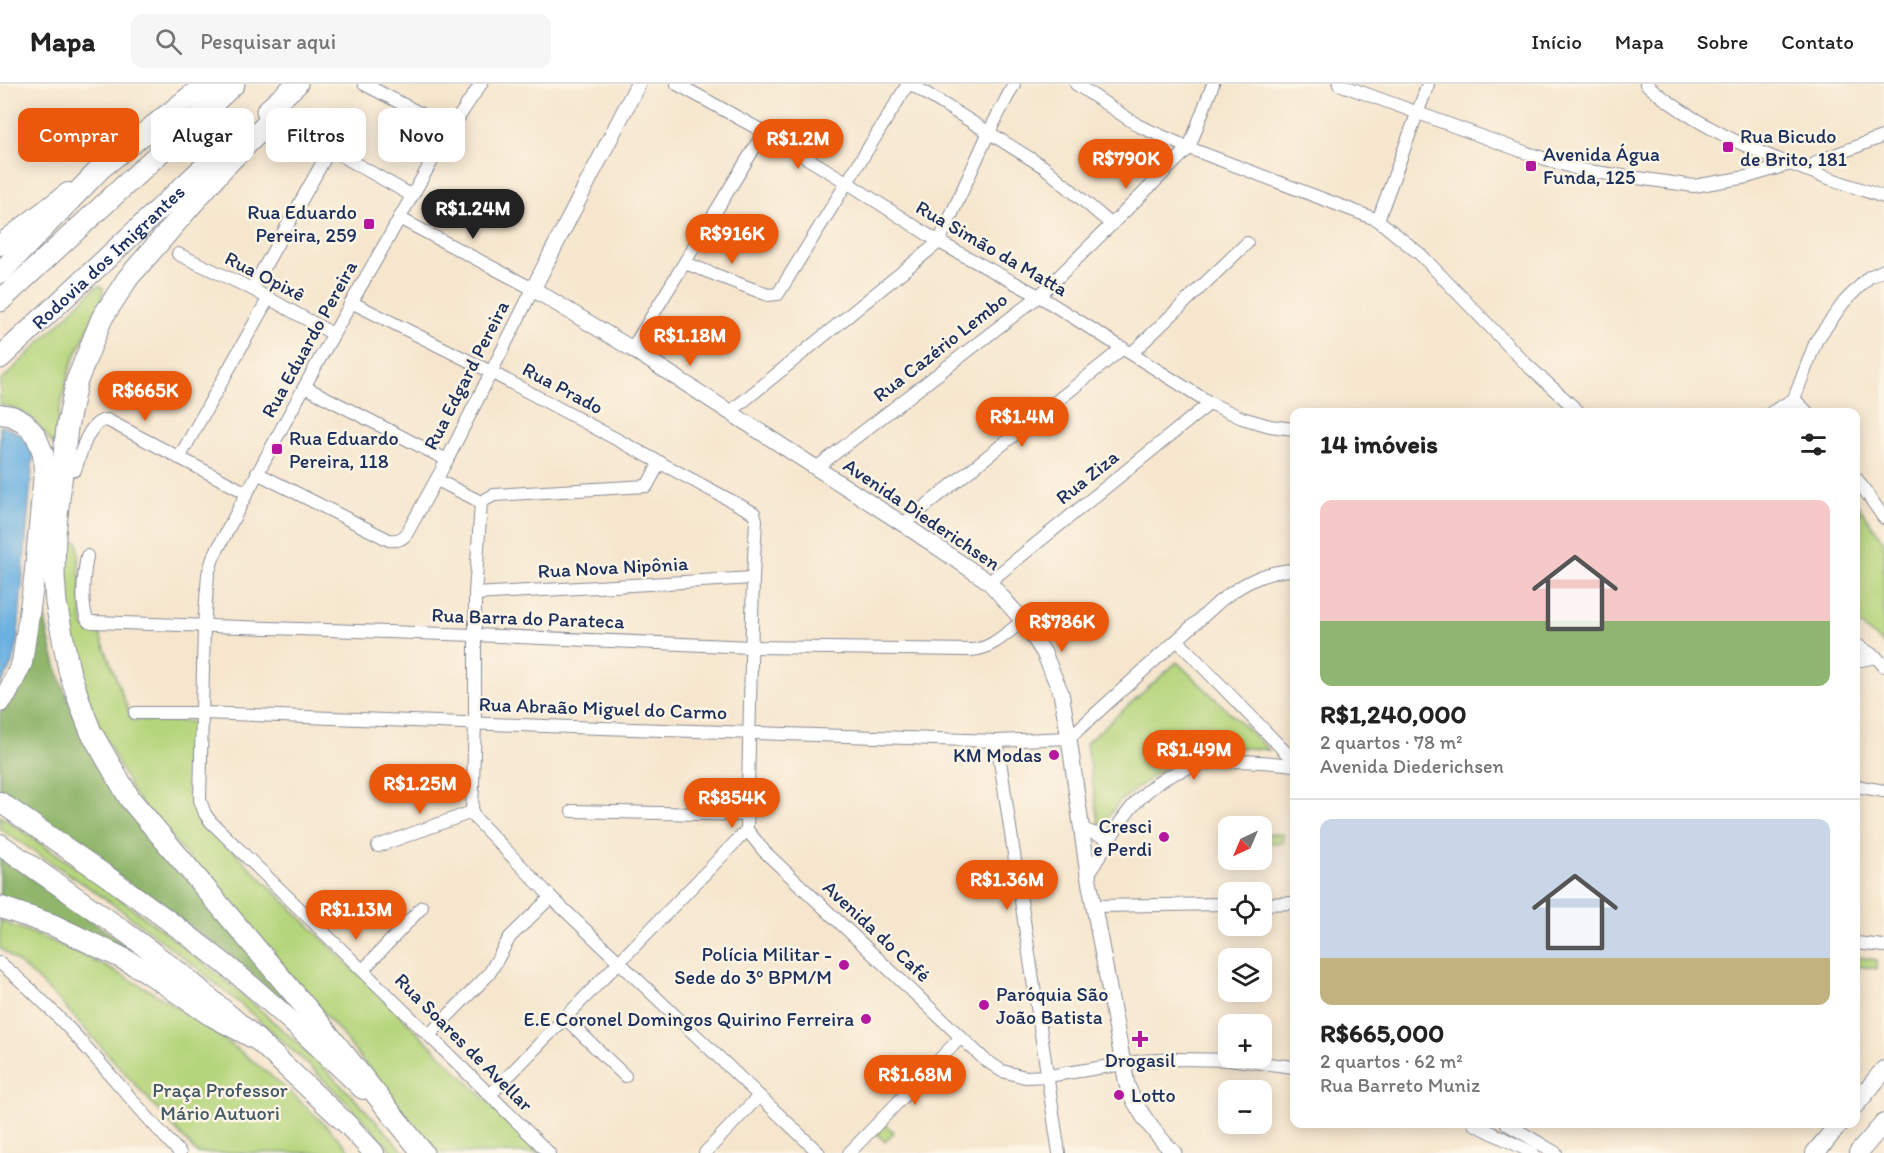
<!DOCTYPE html>
<html lang="pt">
<head>
<meta charset="utf-8">
<style>
	:root { --surface:#fff; --page:#f6f6f6; --text:#222; --muted:#767676; --line:#e0e0e0; --accent:#ea580c }
	body { margin:0; font-family:Itim,sans-serif; background:var(--page); color:var(--text); height:100vh; display:flex; flex-direction:column; font-size:22px; white-space:nowrap }
	* { box-sizing:border-box; margin:0 }
	p { font-size:20px; color:var(--muted) }
	.icon { flex:none; width:33px; height:33px; fill:none; stroke:currentColor; stroke-width:2; stroke-linecap:round; stroke-linejoin:round }
	.map { position:relative; flex:1; overflow:hidden }
	.side { position:absolute; left:1290px; top:324px; width:570px; height:720px; display:flex; flex-direction:column; background:var(--surface); border-radius:12px; box-shadow:0 3px 15px #0003 }
	.side>* { flex:none }
	.guide { position:absolute; left:18px; top:24px; width:570px; height:54px; display:flex; gap:12px }
	.needle { width:39px; rotate:224deg }
	.tools { position:absolute; left:1218px; top:732px; display:grid; gap:12px }
	.tools a { display:grid; place-items:center; width:54px; height:54px; border-radius:12px; background:var(--surface); box-shadow:0 3px 15px #0003; font-size:30px }
	.price { position:absolute; translate:-50% -51px; padding:0 14px; border-radius:21px; background:var(--accent); color:#fff; font-size:20px; line-height:39px; filter:drop-shadow(0 2px 3px #0008) }
	.price::after { content:''; position:absolute; left:50%; top:36px; width:18px; height:14px; margin-left:-9px; background:inherit; clip-path:polygon(0 0,100% 0,50% 100%) }
	.price.selected { background:#222; color:#fff }
	ul { padding:0; list-style:none }
	li { display:grid; align-content:center; gap:12px; height:318px; padding:0 30px }
	li+li { border-top:2px solid var(--line) }
	li span { display:grid; place-items:center; height:186px; border-radius:12px; color:#555 }
	li>.icon { margin-inline-start:auto }
	span .icon { width:108px; height:108px; fill:#fffc; stroke-width:1 }
	li b { font-size:26px }
	h2 { display:flex; justify-content:space-between; align-items:center; height:72px; padding:0 30px; font-size:26px }
	.pill { padding:0 21px; border-radius:12px; background:var(--surface); box-shadow:0 3px 15px #0003; font-size:21px; line-height:54px }
	.pill.selected { background:var(--accent); color:#fff }
	header { display:flex; align-items:center; gap:36px; box-sizing:border-box; height:84px; padding:0 30px; background:var(--surface); border-bottom:2px solid var(--line) }
	header strong { font-size:28px }
	nav { display:flex; gap:33px; margin-inline-start:auto; font-size:21px }
	.search { width:420px; height:54px; background:var(--page); display:flex; align-items:center; gap:15px; box-sizing:border-box; padding:0 21px; border-radius:12px; color:var(--muted); font-size:22px }
	.map>svg:first-child { display:block }
	.green { fill:#b5d57c; stroke:#68826d; stroke-width:1.5 }
	.forest { fill:#90b66c; stroke:#567265; stroke-width:1.5 }
	.water { fill:#6ab1e1; stroke:#4270a0; stroke-width:1.5 }
	.lines { fill:none; stroke-linecap:round; stroke-linejoin:round }
	.minor-casing { stroke:#888a96; stroke-width:14 }
	.tertiary-casing { stroke:#888a96; stroke-width:17 }
	.primary-casing { stroke:#888a96; stroke-width:20 }
	.trunk-casing { stroke:#888a96; stroke-width:22 }
	.motorway-casing { stroke:#888a96; stroke-width:23 }
	.minor { stroke:#fff; stroke-width:12 }
	.tertiary { stroke:#fff; stroke-width:15 }
	.primary { stroke:#fff; stroke-width:18 }
	.trunk { stroke:#fff; stroke-width:20 }
	.motorway { stroke:#fff; stroke-width:21 }
	.poi-dot { fill:#b5179e; stroke:#fcf5e5; stroke-width:2 }
	.labels { text-anchor:middle; dominant-baseline:central; stroke-width:5; stroke-linejoin:round; paint-order:stroke }
	.poi-label { font-size:20px; fill:#1b2f5e; stroke:#fcf5e5; text-anchor:start }
	.street-label { font-size:20px; fill:#1b2f5e; stroke:#fcf5e5 }
	.park-label { font-size:20px; fill:#425866; stroke:#fcf5e5 }
</style>
</head>
<body>
<header>
<strong>Mapa</strong>
<div class="search"><svg class="icon" aria-label="search" viewBox="0 0 24 24"><circle cx="10" cy="10" r="6"/><path d="M15 15l6 6"/></svg>Pesquisar aqui</div>
<nav><a>Início</a><a>Mapa</a><a>Sobre</a><a>Contato</a></nav>
</header>
<div class="map">
<svg width="1884" height="1069" viewBox="0 0 1884 1069">
	<rect width="100%" height="100%" fill="#fcf5e5"/>
	<filter id="ink" filterUnits="userSpaceOnUse"><feTurbulence type="fractalNoise" baseFrequency=".0167" numOctaves="2"/><feDisplacementMap in="SourceGraphic" scale="12" xChannelSelector="R" yChannelSelector="G"/><feConvolveMatrix kernelMatrix="1 2 1 2 8 2 1 2 1" color-interpolation-filters="sRGB"/></filter>
	<filter id="wash" filterUnits="userSpaceOnUse"><feTurbulence type="fractalNoise" baseFrequency=".008" numOctaves="4" result="noise"/><feDisplacementMap in="SourceGraphic" scale="24" xChannelSelector="R" yChannelSelector="G"/><feGaussianBlur stdDeviation="1.35" result="paint"/><feColorMatrix in="noise" values="0 0 0 0 0 0 0 0 0 0 0 0 0 0 0 0 0 1.4 0 .05"/><feComposite in="paint" operator="in"/></filter>
	<g filter="url(#wash)">
		<rect width="100%" height="100%" fill="#f6e6ce"/>
		<g class="green">
			<path d="M 100,202 L 103,204 L 102,215 L 71,281 L 58,333 L 54,362 C 39,341 27,324 0,321 L 0,298 L 96,203 Z"/>
			<path d="M 1856,419 L 1884,458 L 1884,560 L 1856,538 Z"/>
			<path d="M 64,454 L 78,458 L 83,543 L 98,546 L 132,636 L 197,638 L 194,714 L 195,725 L 201,735 L 540,1069 L 435,1069 L 335,942 L 134,711 L 90,623 L 70,551 L 64,503 Z"/>
			<path d="M 1177,578 L 1269,666 L 1216,661 L 1177,674 L 1119,718 L 1100,744 L 1086,659 Z"/>
			<path d="M 0,732 C 147,829 288,936 405,1069 L 394,1069 C 312,977 217,896 118,824 C 80,796 39,771 0,745 Z"/>
			<rect x="1265" y="750" width="18" height="9"/>
			<path d="M 0,837 C 135,885 255,965 353,1069 L 197,1069 L 59,916 L 27,886 L 0,864 Z"/>
			<path d="M 1856,873 L 1877,876 L 1877,885 L 1856,882 Z"/>
			<path d="M 885,1040 L 894,1049 L 885,1058 L 877,1049 Z"/>
		</g>
		<g class="forest">
			<path d="M 43,519 C 48,567 63,605 82,650 L 310,940 L 224,866 L 0,707 L 0,629 L 26,588 L 36,554 Z"/>
			<path d="M 0,772 L 157,883 L 0,814 Z"/>
		</g>
		<path class="water" d="M 0,342 C 17,345 28,356 33,372 L 17,560 C 15,575 9,588 0,601 Z"/>
	</g>
	<g filter="url(#ink)">
		<g class="lines">
			<defs>
				<g id="minor">
					<path d="M 364,0 L 450,45"/>
					<path d="M 481,0 C 445,51 416,105 385,160 C 325,263 268,368 213,474 L 208,490 L 204,542 L 200,716 L 205,730 L 211,738 L 549,1069"/>
					<path d="M 677,0 L 764,48 L 848,99 L 939,158 L 1039,212 L 1210,319 L 1242,334 L 1270,342 L 1294,345"/>
					<path d="M 911,0 L 1044,83 L 1112,141"/>
					<path d="M 1076,0 L 1139,42 L 1189,64 L 1378,136 L 1421,171 L 1526,280 L 1579,328"/>
					<path d="M 1339,0 L 1527,69 L 1581,86 L 1694,102 L 1747,93 L 1790,80"/>
					<path d="M 1646,0 C 1714,58 1801,85 1884,113"/>
					<path d="M 298,47 L 411,111"/>
					<path d="M 1806,86 L 1819,77 L 1884,52"/>
					<path d="M 1378,136 L 1428,0"/>
					<path d="M 178,170 L 252,205 L 333,250"/>
					<path d="M 685,179 L 768,211 L 778,210 L 908,0"/>
					<path d="M 252,205 L 330,65"/>
					<path d="M 351,218 L 491,288 L 754,429 L 756,436 L 753,494 L 747,746 L 764,767 L 785,787 L 984,975 L 1002,987 L 1025,993 L 1048,992 L 1142,977 L 1178,975 L 1236,976 L 1294,983"/>
					<path d="M 632,265 L 764,48"/>
					<path d="M 1132,269 L 1247,159"/>
					<path d="M 305,303 L 447,376"/>
					<path d="M 1794,315 L 1807,328"/>
					<path d="M 730,328 L 939,158 L 989,48 L 1014,0"/>
					<path d="M 1772,328 L 1794,315"/>
					<path d="M 1791,328 L 1794,315 L 1816,257 L 1844,218 L 1869,193 L 1884,186"/>
					<path d="M 179,374 L 268,215"/>
					<path d="M 660,378 L 647,402 L 494,411 L 481,418 L 475,510 L 475,639 L 472,728 L 476,735 L 551,813 L 819,1069"/>
					<path d="M 816,384 L 1039,212 L 1189,64 L 1213,0"/>
					<path d="M 75,386 C 81,371 87,337 107,336 L 247,409"/>
					<path d="M 257,389 L 389,456 C 397,457 402,456 407,449 L 447,376 L 533,205 L 399,134"/>
					<path d="M 1856,394 L 1884,434"/>
					<path d="M 437,396 L 481,418"/>
					<path d="M 903,440 L 1123,264"/>
					<path d="M 87,472 C 84,489 80,522 88,537 L 93,538 L 475,551 L 751,563 L 971,566 C 992,565 1006,549 1023,537"/>
					<path d="M 989,498 L 1210,319"/>
					<path d="M 475,510 L 753,494"/>
					<path d="M 1178,557 L 1294,677"/>
					<path d="M 1856,560 L 1876,573 L 1884,582"/>
					<path d="M 1856,577 L 1876,573"/>
					<path d="M 135,629 L 203,629 L 571,643 L 997,657 L 1069,654 L 1220,517 C 1243,499 1265,487 1294,486"/>
					<path d="M 997,657 L 1059,1069"/>
					<path d="M 1856,702 L 1884,707"/>
					<path d="M 572,727 L 746,731"/>
					<path d="M 1082,745 L 1110,755"/>
					<path d="M 378,762 L 472,728"/>
					<path d="M 1088,791 C 1100,772 1110,753 1122,736 C 1167,670 1224,674 1294,681"/>
					<path d="M 1262,820 L 1294,819"/>
					<path d="M 1095,822 L 1228,820"/>
					<path d="M 1856,859 L 1884,862"/>
					<path d="M 0,879 C 68,934 120,1006 180,1069"/>
					<path d="M 363,886 L 422,823"/>
					<path d="M 565,934 L 625,992"/>
					<path d="M 429,951 L 489,890 L 510,853 L 551,813"/>
					<path d="M 490,1011 L 747,746"/>
					<path d="M 1474,1040 L 1533,1069"/>
					<path d="M 1507,1040 L 1556,1069"/>
					<path d="M 705,1069 L 759,1012"/>
					<path d="M 849,1069 L 961,953"/>
				</g>
				<path id="tertiary" d="M 638,0 L 533,205 L 632,265 L 903,440 L 989,498 L 1023,537 L 1044,569 L 1061,609 L 1069,654 L 1088,791 L 1127,1001 C 1137,1027 1154,1049 1174,1069"/>
				<g id="primary">
					<path d="M 1856,1020 L 1884,986"/>
					<path d="M 1815,1069 L 1839,1040"/>
					<path d="M 1858,1069 L 1884,1039"/>
				</g>
				<g id="trunk">
					<path d="M 0,161 L 68,109"/>
					<path d="M 0,330 L 12,332 L 25,339 L 36,352 L 43,369 L 44,389 L 34,496 L 22,579 L 7,610 L 0,618"/>
					<path d="M 0,718 C 73,769 147,818 216,873 C 268,914 315,959 363,1005"/>
					<path d="M 0,760 L 117,842 L 183,891 L 248,947 L 348,1041 L 374,1069"/>
				</g>
				<g id="motorway">
					<path d="M 276,19 L 266,41 L 225,82 L 128,194 L 102,234 L 76,299 L 67,344 L 55,450 L 54,492 L 56,519 L 69,586 L 82,625 L 91,648 L 130,715 L 324,945 L 423,1069"/>
					<path d="M 267,27 L 297,0"/>
					<path d="M 0,189 L 101,84 L 206,0"/>
					<path d="M 0,217 L 234,0"/>
					<path id="s1" d="M 0,274 L 232,57"/>
					<path d="M 0,823 L 53,841 L 118,872 L 146,887 L 209,930 L 256,955"/>
				</g>
			</defs>
			<use href="#minor" class="minor-casing"/>
			<use href="#tertiary" class="tertiary-casing"/>
			<use href="#primary" class="primary-casing"/>
			<use href="#trunk" class="trunk-casing"/>
			<use href="#motorway" class="motorway-casing"/>
			<use href="#minor" class="minor"/>
			<use href="#tertiary" class="tertiary"/>
			<use href="#primary" class="primary"/>
			<use href="#trunk" class="trunk"/>
			<use href="#motorway" class="motorway"/>
		</g>
	</g>
	<g class="poi-dot">
		<rect x="1722" y="57" width="12" height="12" rx="3"/>
		<rect x="1525" y="76" width="12" height="12" rx="3"/>
		<rect x="363" y="134" width="12" height="12" rx="3"/>
		<rect x="271" y="359" width="12" height="12" rx="3"/>
		<circle cx="1054" cy="671" r="6"/>
		<circle cx="1164" cy="753" r="6"/>
		<circle cx="844" cy="881" r="6"/>
		<circle cx="984" cy="921" r="6"/>
		<circle cx="866" cy="935" r="6"/>
		<path d="M1137 946h6v6h6v6h-6v6h-6v-6h-6v-6h6z"/>
		<circle cx="1119" cy="1011" r="6"/>
	</g>
	<g class="labels">
		<g class="poi-label">
			<text x="1740" y="52">Rua Bicudo<tspan x="1740" dy="23">de Brito, 181</tspan></text>
			<text x="1543" y="70">Avenida Água<tspan x="1543" dy="23">Funda, 125</tspan></text>
			<text x="357" y="128" text-anchor="end">Rua Eduardo<tspan x="357" dy="23">Pereira, 259</tspan></text>
			<text x="289" y="354">Rua Eduardo<tspan x="289" dy="23">Pereira, 118</tspan></text>
			<text x="1042" y="671" text-anchor="end">KM Modas</text>
			<text x="1152" y="742" text-anchor="end">Cresci<tspan x="1152" dy="23">e Perdi</tspan></text>
			<text x="832" y="870" text-anchor="end">Polícia Militar -<tspan x="832" dy="23">Sede do 3º BPM/M</tspan></text>
			<text x="996" y="910">Paróquia São<tspan x="996" dy="23">João Batista</tspan></text>
			<text x="854" y="935" text-anchor="end">E.E Coronel Domingos Quirino Ferreira</text>
			<text x="1140" y="976" text-anchor="middle">Drogasil</text>
			<text x="1131" y="1011">Lotto</text>
		</g>
		<g class="street-label">
			<text transform="translate(992 164) rotate(30)">Rua Simão da Matta</text>
			<text stroke="none"><textPath href="#s1" startOffset="148">Rodovia dos Imigrantes</textPath></text>
			<text transform="translate(265 192) rotate(27)">Rua Opixê</text>
			<text transform="translate(309 255) rotate(-61)">Rua Eduardo Pereira</text>
			<text transform="translate(940 263) rotate(-38)">Rua Cazério Lembo</text>
			<text transform="translate(466 291) rotate(-63)">Rua Edgard Pereira</text>
			<text transform="translate(563 304) rotate(28)">Rua Prado</text>
			<text transform="translate(1087 393) rotate(-39)">Rua Ziza</text>
			<text transform="translate(922 430) rotate(34)">Avenida Diederichsen</text>
			<text transform="translate(613 483) rotate(-3)">Rua Nova Nipônia</text>
			<text transform="translate(528 534) rotate(2)">Rua Barra do Parateca</text>
			<text transform="translate(603 624) rotate(2)">Rua Abraão Miguel do Carmo</text>
			<text transform="translate(877 847) rotate(43)">Avenida do Café</text>
			<text transform="translate(464 958) rotate(45)">Rua Soares de Avellar</text>
		</g>
		<g class="park-label">
			<text x="220" y="1006">Praça Professor<tspan x="220" dy="23">Mário Autuori</tspan></text>
		</g>
	</g>
</svg>
<div class="tools">
<a><svg class="needle" viewBox="-14 -14 28 28"><path d="M0-13l5 13h-10z" fill="#e53935"/><path d="M0 13l5-13h-10z" fill="#767676"/></svg></a>
<a><svg class="icon" aria-label="locate" viewBox="0 0 24 24"><circle cx="12" cy="12" r="6"/><path d="M12 2v4M12 18v4M2 12h4M18 12h4"/></svg></a>
<a><svg class="icon" aria-label="layers" viewBox="0 0 24 24"><path d="M12 4l9 5-9 5-9-5zM3 14l9 5 9-5"/></svg></a>
<a>+</a>
<a>−</a>
</div>
<b class="price" style="left:798px;top:86px">R$1.2M</b>
<b class="price" style="left:1126px;top:106px">R$790K</b>
<b class="price selected" style="left:473px;top:156px">R$1.24M</b>
<b class="price" style="left:732px;top:181px">R$916K</b>
<b class="price" style="left:690px;top:283px">R$1.18M</b>
<b class="price" style="left:145px;top:338px">R$665K</b>
<b class="price" style="left:1022px;top:364px">R$1.4M</b>
<b class="price" style="left:1062px;top:569px">R$786K</b>
<b class="price" style="left:1194px;top:697px">R$1.49M</b>
<b class="price" style="left:420px;top:731px">R$1.25M</b>
<b class="price" style="left:732px;top:745px">R$854K</b>
<b class="price" style="left:1007px;top:827px">R$1.36M</b>
<b class="price" style="left:356px;top:857px">R$1.13M</b>
<b class="price" style="left:915px;top:1022px">R$1.68M</b>
<div class="guide">
<a class="pill selected">Comprar</a>
<a class="pill">Alugar</a>
<a class="pill">Filtros</a>
<a class="pill">Novo</a>
</div>
<section class="side">
<h2>14 imóveis<svg class="icon" aria-label="filters" viewBox="0 0 24 24"><path d="M4 7h16M4 17h16"/><circle cx="9" cy="7" r="2"/><circle cx="15" cy="17" r="2"/></svg></h2>
<ul>
<li><span style="background:linear-gradient(#f6c9c9 65%,#8fb573 0)"><svg class="icon" aria-label="home" viewBox="0 0 24 24"><path d="M3 11l9-7 9 7M6 9v11h12V9"/></svg></span><div><b>R$1,240,000</b><p>2 quartos · 78 m²</p><p>Avenida Diederichsen</p></div></li>
<li><span style="background:linear-gradient(#c9d6e8 75%,#c2b280 0)"><svg class="icon" aria-label="home" viewBox="0 0 24 24"><path d="M3 11l9-7 9 7M6 9v11h12V9"/></svg></span><div><b>R$665,000</b><p>2 quartos · 62 m²</p><p>Rua Barreto Muniz</p></div></li>
</ul>
</section>
</div>
</body>
</html>
